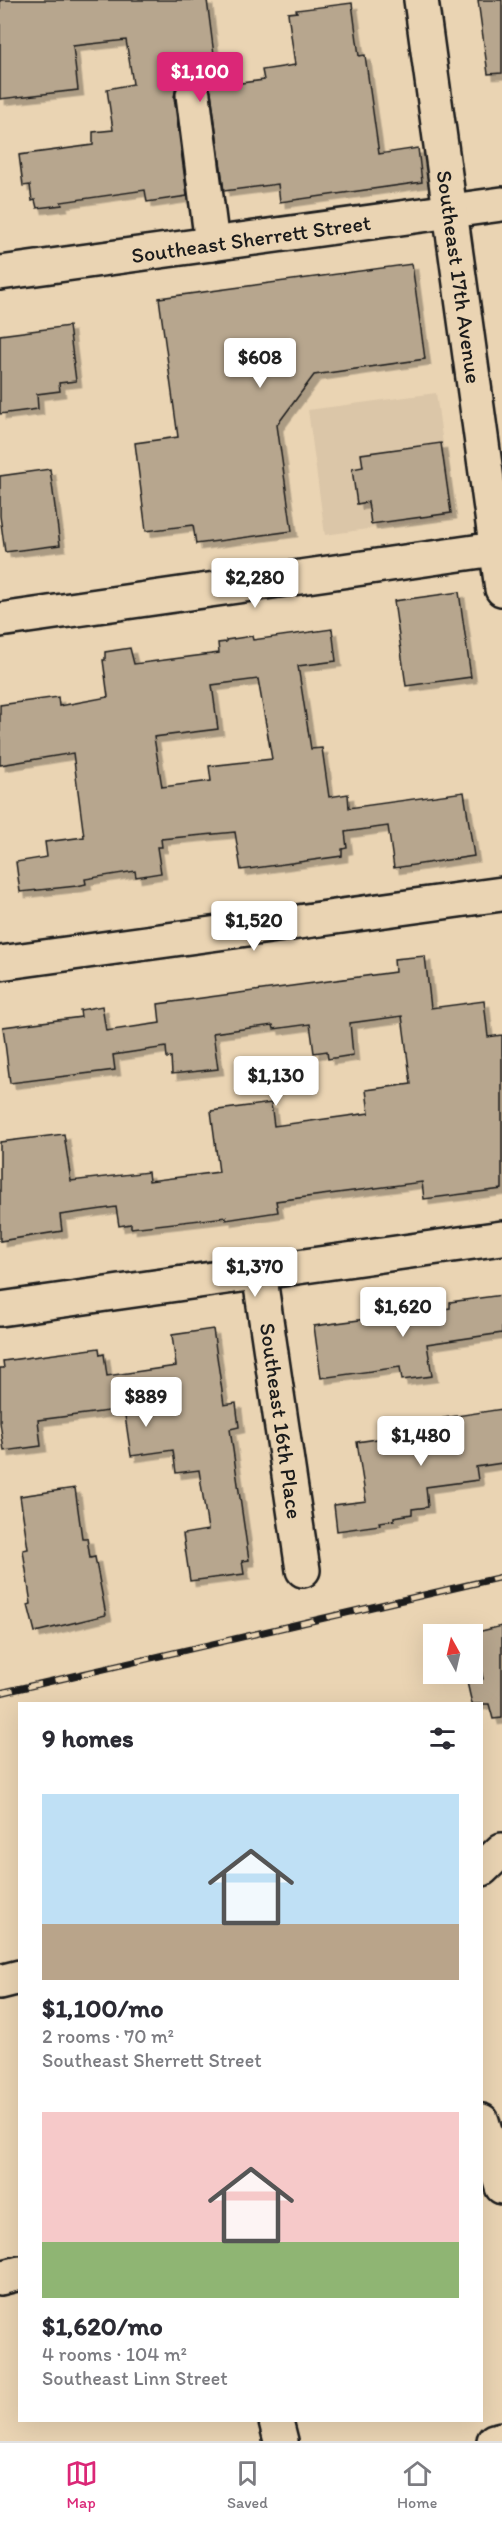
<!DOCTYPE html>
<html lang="en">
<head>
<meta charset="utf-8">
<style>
	:root { --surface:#fff; --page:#f7f7f7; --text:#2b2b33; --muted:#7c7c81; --line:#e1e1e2; --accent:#db2777 }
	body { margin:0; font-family:Itim,sans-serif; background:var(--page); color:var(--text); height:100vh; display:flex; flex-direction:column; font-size:22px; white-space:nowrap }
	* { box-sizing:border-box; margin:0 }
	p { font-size:20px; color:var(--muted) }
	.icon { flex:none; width:33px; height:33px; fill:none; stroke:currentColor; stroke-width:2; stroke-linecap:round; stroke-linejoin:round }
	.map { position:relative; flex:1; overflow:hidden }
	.side { position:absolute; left:18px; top:1702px; width:465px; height:720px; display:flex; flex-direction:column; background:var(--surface); border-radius:0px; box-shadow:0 6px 24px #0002 }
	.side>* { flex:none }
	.needle { width:39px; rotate:352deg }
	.buttons { position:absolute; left:423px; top:1624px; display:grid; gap:12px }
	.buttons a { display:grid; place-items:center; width:60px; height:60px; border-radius:0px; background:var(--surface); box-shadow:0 6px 24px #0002; font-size:30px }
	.price { position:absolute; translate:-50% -51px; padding:0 14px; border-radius:6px; background:#fff; color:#222; font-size:20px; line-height:39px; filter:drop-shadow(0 2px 3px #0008) }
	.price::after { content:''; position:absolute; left:50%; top:36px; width:18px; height:14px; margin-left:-9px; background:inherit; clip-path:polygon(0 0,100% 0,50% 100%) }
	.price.active { background:var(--accent); color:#fff }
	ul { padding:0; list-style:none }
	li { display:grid; align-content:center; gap:12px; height:318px; padding:0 24px }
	li span { display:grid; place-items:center; height:186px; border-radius:0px; color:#555 }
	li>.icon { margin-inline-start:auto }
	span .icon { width:108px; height:108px; fill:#fffc; stroke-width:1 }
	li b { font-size:26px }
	h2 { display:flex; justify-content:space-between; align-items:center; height:72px; padding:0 24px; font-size:26px }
	.tabs { display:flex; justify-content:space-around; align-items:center; height:84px; border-top:2px solid var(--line); background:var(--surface); font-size:16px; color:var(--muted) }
	.tabs a { display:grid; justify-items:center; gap:3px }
	.tabs .active { color:var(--accent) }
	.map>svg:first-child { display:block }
	.built { fill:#dbc6a8 }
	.building { fill:#b7a68e; stroke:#1c1c1c; stroke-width:1.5; fill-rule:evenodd; filter:url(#shadow) }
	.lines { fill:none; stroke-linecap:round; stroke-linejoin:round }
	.minor-casing { stroke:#1c1c1c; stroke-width:38 }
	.major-casing { stroke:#1c1c1c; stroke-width:38 }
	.minor { stroke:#ead4b3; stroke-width:33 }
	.major { stroke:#ead4b3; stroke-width:33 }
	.rail-casing { stroke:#1c1c1c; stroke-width:7 }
	.rail { stroke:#ead4b3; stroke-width:4.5; stroke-dasharray:14; stroke-linecap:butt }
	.labels { text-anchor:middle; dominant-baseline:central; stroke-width:4.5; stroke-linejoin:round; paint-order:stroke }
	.street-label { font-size:22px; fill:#1c1c1c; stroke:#ead4b3 }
</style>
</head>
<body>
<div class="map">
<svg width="502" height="2441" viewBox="0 0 502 2441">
	<defs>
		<filter id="shadow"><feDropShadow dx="5.5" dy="5.5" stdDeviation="0" flood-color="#0004"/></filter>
	</defs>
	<rect width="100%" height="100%" fill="#ead4b3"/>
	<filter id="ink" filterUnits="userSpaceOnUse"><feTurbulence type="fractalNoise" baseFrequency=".0167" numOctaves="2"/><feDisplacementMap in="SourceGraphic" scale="12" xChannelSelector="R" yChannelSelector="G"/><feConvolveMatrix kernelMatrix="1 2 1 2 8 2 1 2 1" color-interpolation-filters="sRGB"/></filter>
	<g filter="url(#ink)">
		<path class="built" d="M 436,393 L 453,517 L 325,535 L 308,410 Z"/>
		<g class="building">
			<path d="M 0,0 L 207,0 L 218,86 L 264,80 L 262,70 L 295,65 L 288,13 L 297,12 L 296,10 L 352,3 L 359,56 L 365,55 L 379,154 L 418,148 L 422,182 L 280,202 L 278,184 L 224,191 L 211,92 L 208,84 L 201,78 L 191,76 L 181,80 L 176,87 L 174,97 L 187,196 L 147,202 L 145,190 L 61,202 L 62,205 L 37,208 L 35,200 L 32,201 L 30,185 L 23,186 L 19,155 L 93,145 L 93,132 L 113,130 L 107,89 L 133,84 L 126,40 L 73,46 L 78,90 L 0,99 Z"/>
			<path d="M 478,0 L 502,0 L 502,73 L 488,74 Z"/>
			<path d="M 412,264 L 425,359 L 314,375 L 277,425 L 292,531 L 196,544 L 193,525 L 146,531 L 135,443 L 178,437 L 159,298 Z"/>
			<path d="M 69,326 L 76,381 L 59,383 L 60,391 L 37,394 L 38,409 L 0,414 L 0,335 Z"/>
			<path d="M 441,443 L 451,513 L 371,524 L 368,502 L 357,504 L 352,469 L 363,467 L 361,454 Z"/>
			<path d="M 50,469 L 60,545 L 5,552 L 0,516 L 0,476 Z"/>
			<path d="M 459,592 L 471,677 L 406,686 L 394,601 Z"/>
			<path d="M 332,629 L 336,661 L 298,666 L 311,749 L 322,748 L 329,797 L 348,794 L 349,808 L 464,792 L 474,856 L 394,868 L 388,826 L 345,832 L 347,848 L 342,849 L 342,856 L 241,870 L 235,832 L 161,839 L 162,847 L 157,847 L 161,873 L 136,877 L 135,871 L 85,879 L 86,884 L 77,886 L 20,892 L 16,862 L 47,857 L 45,842 L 84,837 L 73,753 L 0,765 L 0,705 L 58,697 L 59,706 L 108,697 L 103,660 L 105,660 L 105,652 L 130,648 L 134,664 L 219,653 L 218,643 L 226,642 L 226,640 L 252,636 L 253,640 ZM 258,679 L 272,759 L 209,766 L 211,781 L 162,787 L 154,737 L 218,729 L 212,685 Z"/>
			<path d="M 425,956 L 431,1008 L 484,1001 L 488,1037 L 502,1035 L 502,1189 L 424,1199 L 422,1182 L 276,1201 L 278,1212 L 226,1220 L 226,1217 L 131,1228 L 131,1224 L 119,1226 L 116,1207 L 60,1215 L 62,1231 L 0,1241 L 0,1142 L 64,1134 L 71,1181 L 148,1172 L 149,1181 L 219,1172 L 211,1111 L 271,1103 L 274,1126 L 369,1113 L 366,1090 L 411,1084 L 402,1016 L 350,1023 L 353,1055 L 328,1059 L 327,1051 L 314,1053 L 310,1024 L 274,1029 L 273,1025 L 213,1033 L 218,1069 L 172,1074 L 171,1057 L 167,1058 L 166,1047 L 113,1055 L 115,1070 L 10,1083 L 3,1027 L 81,1017 L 80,1010 L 102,1006 L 106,1031 L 160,1023 L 158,1004 L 395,972 L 394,959 Z"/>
			<path d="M 502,1295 L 502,1333 L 427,1344 L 432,1376 L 402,1380 L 400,1367 L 321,1378 L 314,1326 L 450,1308 L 450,1302 Z"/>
			<path d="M 213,1329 L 224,1405 L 236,1403 L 239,1427 L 230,1429 L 249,1560 L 242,1561 L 244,1574 L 190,1581 L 183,1534 L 208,1530 L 199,1470 L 176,1473 L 173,1450 L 131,1456 L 124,1409 L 38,1420 L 41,1446 L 4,1451 L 0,1422 L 0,1368 L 4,1368 L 3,1361 L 99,1348 L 100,1355 L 104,1354 L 107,1376 L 176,1366 L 172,1335 Z"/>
			<path d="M 502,1409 L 502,1463 L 476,1467 L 478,1480 L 426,1487 L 428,1507 L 412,1509 L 412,1514 L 394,1517 L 394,1520 L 379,1522 L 380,1525 L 337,1531 L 334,1505 L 366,1501 L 357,1442 L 445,1429 L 443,1418 Z"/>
			<path d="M 75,1488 L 82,1538 L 87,1538 L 90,1558 L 95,1557 L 106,1615 L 35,1632 L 28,1605 L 31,1604 L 23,1550 L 28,1549 L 20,1496 Z"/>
			<path d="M 502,1626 L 502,1718 L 493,1719 L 489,1704 L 472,1704 L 467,1682 L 483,1679 L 473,1633 Z"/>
		</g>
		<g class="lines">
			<defs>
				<g id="minor">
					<path d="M 193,95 L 212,244"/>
					<path d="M 0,273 L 502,204"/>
					<path d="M 0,620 L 502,548"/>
					<path d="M 0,963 L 502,894"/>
					<path d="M 259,1272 L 303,1570"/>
					<path d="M 0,1309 L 502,1238"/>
					<path d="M 482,1869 L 502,1850"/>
					<path d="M 0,1982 L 20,1977"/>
					<path d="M 482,2121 L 502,2187"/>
					<path d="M 0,2278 L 20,2273"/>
					<path d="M 276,2421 L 281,2441"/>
					<path d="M 494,2441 L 502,2439"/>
				</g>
				<path id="major" d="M 421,0 L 502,589"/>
			</defs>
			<use href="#minor" class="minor-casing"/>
			<use href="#major" class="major-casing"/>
			<use href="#minor" class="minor"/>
			<use href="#major" class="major"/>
			<defs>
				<path id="rail" d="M 0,1693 L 502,1577"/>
			</defs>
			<use href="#rail" class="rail-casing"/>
			<use href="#rail" class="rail"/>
		</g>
	</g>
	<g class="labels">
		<g class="street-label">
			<text transform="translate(251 239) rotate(-8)">Southeast Sherrett Street</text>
			<text transform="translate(459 277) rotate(82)">Southeast 17th Avenue</text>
			<text transform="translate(281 1421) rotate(82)">Southeast 16th Place</text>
		</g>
	</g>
</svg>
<div class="buttons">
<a><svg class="needle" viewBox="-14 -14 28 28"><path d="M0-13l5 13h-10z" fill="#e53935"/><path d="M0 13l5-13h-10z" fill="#7c7c81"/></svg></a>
</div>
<b class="price active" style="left:200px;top:103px">$1,100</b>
<b class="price" style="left:260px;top:389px">$608</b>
<b class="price" style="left:255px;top:609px">$2,280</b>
<b class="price" style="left:254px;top:952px">$1,520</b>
<b class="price" style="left:276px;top:1107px">$1,130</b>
<b class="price" style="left:255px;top:1298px">$1,370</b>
<b class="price" style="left:403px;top:1338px">$1,620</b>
<b class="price" style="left:146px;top:1428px">$889</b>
<b class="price" style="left:421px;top:1467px">$1,480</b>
<section class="side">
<h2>9 homes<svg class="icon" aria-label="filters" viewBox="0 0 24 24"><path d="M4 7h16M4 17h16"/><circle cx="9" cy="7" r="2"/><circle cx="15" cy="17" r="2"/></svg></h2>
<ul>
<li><span style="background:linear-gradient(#bfe0f5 70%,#b9a48a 0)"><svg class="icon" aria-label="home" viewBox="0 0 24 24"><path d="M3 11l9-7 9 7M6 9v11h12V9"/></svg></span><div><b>$1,100/mo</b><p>2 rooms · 70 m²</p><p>Southeast Sherrett Street</p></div></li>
<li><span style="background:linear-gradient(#f6c9c9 70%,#8fb573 0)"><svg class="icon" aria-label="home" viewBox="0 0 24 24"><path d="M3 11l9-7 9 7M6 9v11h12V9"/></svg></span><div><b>$1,620/mo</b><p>4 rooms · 104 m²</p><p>Southeast Linn Street</p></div></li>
</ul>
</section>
</div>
<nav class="tabs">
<a class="active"><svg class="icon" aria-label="map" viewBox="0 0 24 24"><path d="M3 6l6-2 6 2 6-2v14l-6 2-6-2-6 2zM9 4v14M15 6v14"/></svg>Map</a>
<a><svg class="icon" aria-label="saved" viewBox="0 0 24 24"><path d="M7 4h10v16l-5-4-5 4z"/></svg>Saved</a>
<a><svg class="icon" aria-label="home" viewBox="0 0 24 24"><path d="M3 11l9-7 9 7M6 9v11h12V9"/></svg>Home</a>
</nav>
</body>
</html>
